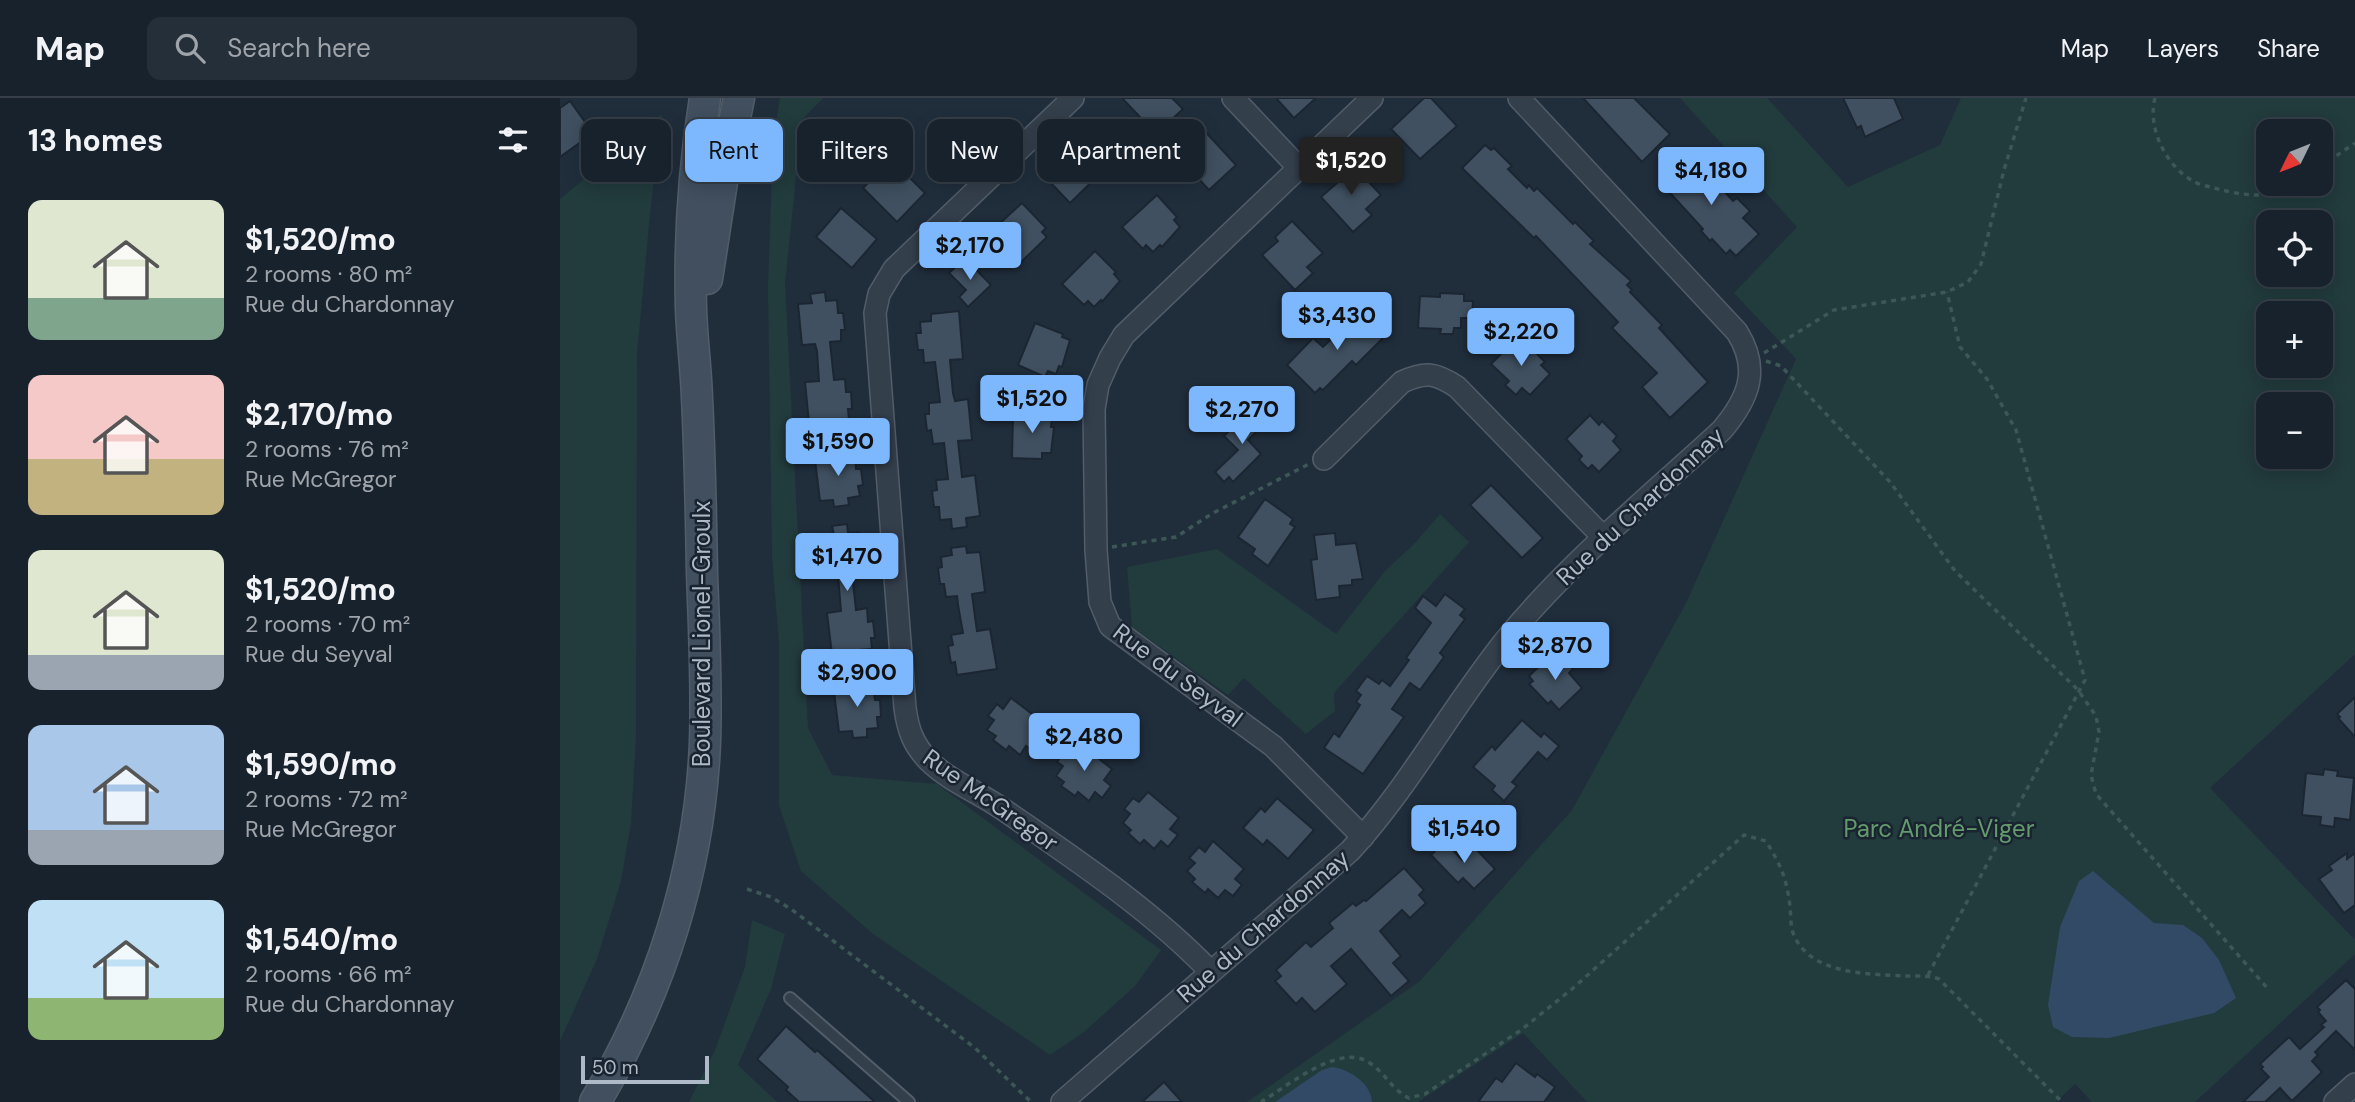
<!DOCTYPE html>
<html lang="en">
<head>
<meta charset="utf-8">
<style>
	:root { --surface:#18222d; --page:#252f39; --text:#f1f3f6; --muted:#9fa4aa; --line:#363f49; --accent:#7db8ff }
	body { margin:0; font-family:"DM Sans",sans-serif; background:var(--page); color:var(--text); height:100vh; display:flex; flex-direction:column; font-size:26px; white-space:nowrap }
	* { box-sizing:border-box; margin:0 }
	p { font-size:23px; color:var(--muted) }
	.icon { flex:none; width:38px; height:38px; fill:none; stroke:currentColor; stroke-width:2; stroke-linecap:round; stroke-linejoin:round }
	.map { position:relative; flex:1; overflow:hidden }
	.drawer { display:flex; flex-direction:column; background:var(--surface); width:560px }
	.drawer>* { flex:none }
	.top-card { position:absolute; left:21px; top:21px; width:665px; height:63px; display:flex; gap:14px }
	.needle { width:46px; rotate:227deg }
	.buttons { position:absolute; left:1696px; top:21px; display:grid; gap:14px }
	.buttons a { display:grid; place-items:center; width:77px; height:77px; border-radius:14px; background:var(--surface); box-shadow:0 4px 18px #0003,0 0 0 2px var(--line); font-size:35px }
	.scale { position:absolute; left:21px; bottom:18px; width:128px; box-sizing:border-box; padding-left:7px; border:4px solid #afbac8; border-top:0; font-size:19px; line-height:24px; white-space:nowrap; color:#afbac8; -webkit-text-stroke:5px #192430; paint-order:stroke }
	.price { position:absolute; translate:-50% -60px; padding:0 16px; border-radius:7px; background:var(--accent); color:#111; font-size:23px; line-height:46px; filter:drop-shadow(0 2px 4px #0008) }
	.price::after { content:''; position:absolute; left:50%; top:42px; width:21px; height:16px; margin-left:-10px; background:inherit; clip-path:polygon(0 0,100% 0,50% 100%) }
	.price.on { background:#222; color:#fff }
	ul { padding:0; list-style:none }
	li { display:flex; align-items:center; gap:21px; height:175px; padding:0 28px }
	li span { display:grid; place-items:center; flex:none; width:196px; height:140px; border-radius:14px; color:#555 }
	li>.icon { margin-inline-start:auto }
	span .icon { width:84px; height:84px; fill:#fffc; stroke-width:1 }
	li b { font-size:30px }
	h2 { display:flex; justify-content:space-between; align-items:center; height:84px; padding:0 28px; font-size:30px }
	.chip { padding:0 24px; border-radius:14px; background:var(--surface); box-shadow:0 4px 18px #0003,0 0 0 2px var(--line); font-size:24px; line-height:63px }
	.chip.on { background:var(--accent); color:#111 }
	header { display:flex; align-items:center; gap:42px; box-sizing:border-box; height:98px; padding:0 35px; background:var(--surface); border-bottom:2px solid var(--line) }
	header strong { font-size:33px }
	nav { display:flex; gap:38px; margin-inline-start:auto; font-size:24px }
	.search { width:490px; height:63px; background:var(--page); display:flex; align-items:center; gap:18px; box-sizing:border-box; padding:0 24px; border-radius:14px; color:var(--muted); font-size:26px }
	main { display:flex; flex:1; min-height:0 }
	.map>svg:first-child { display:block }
	.green { fill:#223b3d; fill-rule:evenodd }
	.water { fill:#324a65 }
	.building { fill:#405060; stroke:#1b2632; stroke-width:2 }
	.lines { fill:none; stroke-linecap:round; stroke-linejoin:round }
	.service-casing { stroke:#525d69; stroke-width:14 }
	.minor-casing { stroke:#525d69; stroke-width:24 }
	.secondary-casing { stroke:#525d69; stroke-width:33 }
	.path { stroke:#3d5757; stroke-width:3.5; stroke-dasharray:5 5; stroke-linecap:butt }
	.service { stroke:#343f4c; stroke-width:10 }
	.minor { stroke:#343f4c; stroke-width:21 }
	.secondary { stroke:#414f5f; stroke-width:30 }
	.labels { text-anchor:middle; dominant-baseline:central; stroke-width:5; stroke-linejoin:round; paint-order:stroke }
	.street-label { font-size:24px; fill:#afbac8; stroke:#192430 }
	.park-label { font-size:24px; fill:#649b6d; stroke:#192430 }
</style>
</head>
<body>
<header>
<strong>Map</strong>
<div class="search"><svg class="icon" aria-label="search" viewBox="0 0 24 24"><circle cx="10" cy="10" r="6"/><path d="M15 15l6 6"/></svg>Search here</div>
<nav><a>Map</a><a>Layers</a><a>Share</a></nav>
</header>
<main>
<section class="drawer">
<h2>13 homes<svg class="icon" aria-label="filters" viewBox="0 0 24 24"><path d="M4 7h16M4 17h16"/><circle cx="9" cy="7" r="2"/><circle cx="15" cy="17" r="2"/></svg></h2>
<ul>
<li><span style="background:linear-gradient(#dfe7d0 70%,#7fa58c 0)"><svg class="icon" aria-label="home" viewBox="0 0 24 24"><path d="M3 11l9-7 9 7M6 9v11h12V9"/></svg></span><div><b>$1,520/mo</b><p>2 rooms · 80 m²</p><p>Rue du Chardonnay</p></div></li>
<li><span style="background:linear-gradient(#f6c9c9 60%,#c2b280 0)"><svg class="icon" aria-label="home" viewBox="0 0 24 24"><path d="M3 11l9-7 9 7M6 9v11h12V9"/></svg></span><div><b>$2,170/mo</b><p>2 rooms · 76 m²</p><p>Rue McGregor</p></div></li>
<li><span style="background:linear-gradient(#dfe7d0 75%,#9aa5b1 0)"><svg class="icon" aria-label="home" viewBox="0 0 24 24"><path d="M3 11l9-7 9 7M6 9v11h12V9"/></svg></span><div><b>$1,520/mo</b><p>2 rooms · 70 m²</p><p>Rue du Seyval</p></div></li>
<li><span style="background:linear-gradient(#a9c7e8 75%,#9aa5b1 0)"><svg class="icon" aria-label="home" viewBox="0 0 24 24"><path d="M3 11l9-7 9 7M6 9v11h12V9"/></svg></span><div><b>$1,590/mo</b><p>2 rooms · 72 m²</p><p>Rue McGregor</p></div></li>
<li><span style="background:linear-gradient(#bfe0f5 70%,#8fb573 0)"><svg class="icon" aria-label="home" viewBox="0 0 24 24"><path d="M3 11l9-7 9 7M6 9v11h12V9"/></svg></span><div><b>$1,540/mo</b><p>2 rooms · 66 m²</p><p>Rue du Chardonnay</p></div></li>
</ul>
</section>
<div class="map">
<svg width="1795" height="1004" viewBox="0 0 1795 1004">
	<rect width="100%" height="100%" fill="#202e3c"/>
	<g class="green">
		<path d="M 220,0 L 263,0 L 242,22 L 225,185 L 248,630 L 272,677 L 377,686 L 601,852 L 575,888 L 524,934 L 490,957 L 313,836 L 241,773 L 219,707 L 219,545 L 212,459 L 208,190 L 213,41 Z"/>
		<path d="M 1120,0 L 1207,0 L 1288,89 L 1380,47 L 1401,0 L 1795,0 L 1795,556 L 1650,690 L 1795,842 L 1795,856 L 1635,1004 L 1532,1004 L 1515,986 L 1496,1004 L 1027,1004 L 963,935 L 858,1004 L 687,1004 L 860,883 L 1012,712 L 1126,505 L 1236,261 L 1174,195 L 1237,129 ZM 1708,33 L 1760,33 L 1760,86 L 1708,86 ZM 1708,124 L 1760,124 L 1760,177 L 1708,177 ZM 1708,215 L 1760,215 L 1760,268 L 1708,268 ZM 1708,306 L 1760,306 L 1760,359 L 1708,359 Z"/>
		<path d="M 102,16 L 90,116 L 77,256 L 76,640 L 71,725 L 61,783 L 37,861 L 0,943 L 0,101 Z"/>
		<path d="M 880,416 L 909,444 L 774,595 L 775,613 L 746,636 L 684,580 L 668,597 L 572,529 L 567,469 L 657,451 L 776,536 L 825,473 L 855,445 Z"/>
		<path d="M 192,822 L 225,836 L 211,891 L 178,967 L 217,1004 L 129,1004 L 155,952 L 185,869 Z"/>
	</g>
	<g class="water">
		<path d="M 1533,773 L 1594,825 L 1623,827 L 1642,840 L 1659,862 L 1676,900 L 1654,915 L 1549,940 L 1512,939 L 1493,929 L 1488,907 L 1500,829 L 1519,783 Z"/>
		<path d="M 772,969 C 789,971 811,985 812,1004 L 715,1004 L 762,972 Z"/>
	</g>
	<g class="building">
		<path d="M 562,0 L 612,0 L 623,11 L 596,36 Z"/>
		<path d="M 716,0 L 756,0 L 734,20 Z"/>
		<path d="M 864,0 L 871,0 L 897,28 L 860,61 L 831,31 Z"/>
		<path d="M 1023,0 L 1074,0 L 1110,36 L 1082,64 Z"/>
		<path d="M 1283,0 L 1334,0 L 1343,21 L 1305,39 L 1301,28 L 1297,30 Z"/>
		<path d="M 10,3 L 30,31 L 22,37 L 25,41 L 0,59 L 0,10 Z"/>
		<path d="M 641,29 L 676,67 L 649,92 L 614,54 Z"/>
		<path d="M 523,46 L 547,69 L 510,105 L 488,82 L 498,72 L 495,69 Z"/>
		<path d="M 925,47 L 931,52 L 934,50 L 952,68 L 948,71 L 967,90 L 969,87 L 974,93 L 977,90 L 1013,126 L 1015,124 L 1034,143 L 1030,146 L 1071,183 L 1067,187 L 1072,192 L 1070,194 L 1102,227 L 1099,230 L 1148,284 L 1110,320 L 1082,289 L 1097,275 L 1052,230 L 1058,224 L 976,138 L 974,140 L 902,70 Z"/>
		<path d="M 1132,58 L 1173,103 L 1177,100 L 1190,113 L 1183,120 L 1199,136 L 1176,158 L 1170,152 L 1166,156 L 1152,141 L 1150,143 L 1141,133 L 1143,131 L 1101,85 Z"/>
		<path d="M 331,61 L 365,95 L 337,124 L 303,90 Z"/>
		<path d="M 791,65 L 821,97 L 806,111 L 812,117 L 793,134 L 761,99 L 777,85 L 773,81 Z"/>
		<path d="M 597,97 L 617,119 L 614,122 L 620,129 L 602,149 L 600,147 L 593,154 L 586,147 L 583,151 L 562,129 Z"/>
		<path d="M 462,105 L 486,130 L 482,134 L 487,139 L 458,167 L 454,162 L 450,166 L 425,139 Z"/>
		<path d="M 281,110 L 317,141 L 292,170 L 256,139 Z"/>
		<path d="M 732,123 L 763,155 L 747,169 L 753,175 L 735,192 L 702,157 L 718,143 L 715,139 Z"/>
		<path d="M 535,153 L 556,174 L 554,176 L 560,183 L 542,204 L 541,202 L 534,209 L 528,203 L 524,207 L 502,186 Z"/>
		<path d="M 405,160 L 431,187 L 408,209 L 399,199 L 406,192 L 389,175 Z"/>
		<path d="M 265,194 L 266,203 L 277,202 L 278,215 L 283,215 L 285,232 L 281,232 L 281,243 L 270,244 L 274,282 L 285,281 L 286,294 L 291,294 L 292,311 L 288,311 L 289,322 L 277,323 L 278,330 L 263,331 L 262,324 L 249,325 L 245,284 L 259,283 L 257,253 L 255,246 L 242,247 L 238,206 L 252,205 L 250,196 Z"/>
		<path d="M 880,195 L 904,196 L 904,203 L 913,203 L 912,220 L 901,220 L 901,230 L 894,230 L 893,236 L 880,236 L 881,231 L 858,230 L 860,198 L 880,199 Z"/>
		<path d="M 803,210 L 828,235 L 796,267 L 792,263 L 763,292 L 760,290 L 755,295 L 727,267 L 753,240 L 763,249 Z"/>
		<path d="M 399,213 L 403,261 L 390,262 L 393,295 L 395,303 L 408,301 L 412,342 L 398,343 L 402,379 L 415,377 L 420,418 L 406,420 L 407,429 L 392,431 L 391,421 L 380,422 L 379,409 L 374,409 L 372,393 L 377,392 L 376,382 L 388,381 L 384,345 L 373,346 L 371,332 L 367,333 L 365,316 L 369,316 L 369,305 L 380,304 L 375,264 L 364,265 L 363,252 L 358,252 L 356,235 L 361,235 L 360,224 L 371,223 L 371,216 Z"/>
		<path d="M 475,225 L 503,236 L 502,239 L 510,242 L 502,269 L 499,268 L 496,276 L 488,273 L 485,279 L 458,267 Z"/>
		<path d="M 955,242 L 964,251 L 968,247 L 985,264 L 981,267 L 990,276 L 970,297 L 962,290 L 956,297 L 945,287 L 949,283 L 931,266 Z"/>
		<path d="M 698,311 L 708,322 L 688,342 L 701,356 L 673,384 L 669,379 L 664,384 L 655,374 L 678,352 L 664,338 L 687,316 L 689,319 Z"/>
		<path d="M 453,314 L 483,315 L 483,318 L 492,318 L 491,329 L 494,329 L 491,355 L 482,355 L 482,361 L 452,360 Z"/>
		<path d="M 1030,317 L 1039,327 L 1042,323 L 1057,338 L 1053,343 L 1061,352 L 1039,374 L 1032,367 L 1028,371 L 1019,362 L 1022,358 L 1006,341 Z"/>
		<path d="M 283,350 L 284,359 L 295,358 L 296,371 L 301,371 L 303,387 L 298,388 L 300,398 L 288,400 L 289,407 L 274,409 L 273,402 L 260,403 L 255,362 L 269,361 L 268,352 Z"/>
		<path d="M 931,387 L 983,440 L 962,460 L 910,407 Z"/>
		<path d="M 705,401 L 733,421 L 730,426 L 735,429 L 708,468 L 692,456 L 695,451 L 678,439 Z"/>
		<path d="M 287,426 L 288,435 L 299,434 L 301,447 L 305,447 L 307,464 L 303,464 L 304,475 L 292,476 L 293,484 L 296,512 L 307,510 L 308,524 L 313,523 L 315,540 L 311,540 L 312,551 L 300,552 L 301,560 L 286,561 L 285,554 L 272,556 L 267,515 L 281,513 L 278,478 L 265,479 L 260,439 L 274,437 L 272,428 Z"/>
		<path d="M 775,435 L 776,447 L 796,445 L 803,481 L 792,482 L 792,487 L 779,488 L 780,499 L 756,502 L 751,462 L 757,461 L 754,437 Z"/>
		<path d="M 406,448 L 407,455 L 420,454 L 425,494 L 412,496 L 416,526 L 417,533 L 430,531 L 437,571 L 397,577 L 395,564 L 391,565 L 388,548 L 393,547 L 391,537 L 403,535 L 398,507 L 397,498 L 386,499 L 384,486 L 380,486 L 378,470 L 382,469 L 381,459 L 392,457 L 391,450 Z"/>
		<path d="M 885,496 L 905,511 L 900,517 L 905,521 L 880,555 L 884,559 L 860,592 L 850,585 L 832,611 L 844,619 L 803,676 L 764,650 L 774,635 L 779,639 L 800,607 L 796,604 L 801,597 L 796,593 L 807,578 L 819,586 L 822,582 L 830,588 L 849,562 L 846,560 L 871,525 L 855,510 L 863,498 L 876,508 Z"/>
		<path d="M 989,559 L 995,565 L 1001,559 L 1013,571 L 1009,575 L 1022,590 L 999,612 L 991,603 L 988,606 L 969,586 L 973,583 L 969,578 Z"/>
		<path d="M 301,581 L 302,590 L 313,589 L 315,602 L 320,602 L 321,619 L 317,619 L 318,630 L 307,631 L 307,639 L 293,640 L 292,633 L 279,634 L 274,594 L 288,592 L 287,583 Z"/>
		<path d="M 1795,599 L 1795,639 L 1778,620 L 1780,619 L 1777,616 Z"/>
		<path d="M 451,600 L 484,625 L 475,636 L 482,642 L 474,654 L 466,648 L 460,657 L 449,648 L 446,652 L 433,642 L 436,638 L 427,632 L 434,622 L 428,618 L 437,606 L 443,611 Z"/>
		<path d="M 962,622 L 981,639 L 984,635 L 999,648 L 987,662 L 978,654 L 952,684 L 957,688 L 944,703 L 932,692 L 935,688 L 913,669 L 932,648 L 935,652 Z"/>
		<path d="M 520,646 L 552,671 L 544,682 L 551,688 L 542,700 L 535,694 L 529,703 L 518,694 L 515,698 L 501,688 L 504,684 L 496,678 L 503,668 L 497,664 L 506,652 L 512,657 Z"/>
		<path d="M 1764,671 L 1778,673 L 1777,678 L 1794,680 L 1790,722 L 1775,720 L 1774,729 L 1760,727 L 1761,719 L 1742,717 L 1746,675 L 1763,677 Z"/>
		<path d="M 588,694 L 619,720 L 610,731 L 618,737 L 608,749 L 601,743 L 594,751 L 584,742 L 580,746 L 568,735 L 571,732 L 563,725 L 570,716 L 564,711 L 573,700 L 579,704 Z"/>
		<path d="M 717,700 L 754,732 L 728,761 L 707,742 L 703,747 L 683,730 L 701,710 L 705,714 Z"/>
		<path d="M 653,743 L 684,771 L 675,781 L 682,787 L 673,798 L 665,792 L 658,800 L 648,791 L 645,795 L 632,784 L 635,781 L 627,773 L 635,765 L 629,760 L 639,749 L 645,754 Z"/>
		<path d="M 885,743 L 902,762 L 915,750 L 935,771 L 914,791 L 903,780 L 898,785 L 871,757 Z"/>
		<path d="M 1787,755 L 1787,761 L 1795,755 L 1795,807 L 1784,815 L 1759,781 L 1772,772 L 1769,768 Z"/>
		<path d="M 844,770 L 864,792 L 859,797 L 866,805 L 850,820 L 842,812 L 820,833 L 841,858 L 833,865 L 849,883 L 831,898 L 791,851 L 771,868 L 787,886 L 755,914 L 742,900 L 736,906 L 715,883 L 721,878 L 716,872 L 746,844 L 751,849 L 773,830 L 769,825 L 793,805 L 796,808 L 804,802 L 806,803 Z"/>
		<path d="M 1786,882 L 1795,891 L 1795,952 L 1776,933 L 1755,954 L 1758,957 L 1752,963 L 1762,974 L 1732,1003 L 1720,990 L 1705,1004 L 1683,1004 L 1709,979 L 1701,971 L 1703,969 L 1700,966 L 1729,939 L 1740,951 L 1764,929 L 1761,927 L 1766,923 L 1758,914 L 1760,912 L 1757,909 Z"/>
		<path d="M 226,928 L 255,954 L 257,952 L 315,1004 L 239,1004 L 226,992 L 228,989 L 197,961 Z"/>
		<path d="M 956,965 L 975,979 L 977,976 L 995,989 L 984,1004 L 918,1004 L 936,980 L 942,984 Z"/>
		<path d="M 604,984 L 622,1004 L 582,1004 Z"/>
	</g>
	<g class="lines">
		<defs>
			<path id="service" d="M 230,900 L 349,1004"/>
			<g id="minor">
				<path d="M 513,0 L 334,171 L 319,196 L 315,215 L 345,610 C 348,632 353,646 368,662 C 389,683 420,695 444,712 C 516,762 589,810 650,873"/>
				<path d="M 673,0 L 738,69"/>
				<path d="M 764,361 L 842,284 C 866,273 876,275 897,289 L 1044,440"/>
				<path d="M 803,739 L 713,648 L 550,528 L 540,504 L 536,452 L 534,311 L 538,287 L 550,260 L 564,237 L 812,0"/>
				<path d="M 502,1004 L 790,753 C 850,688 892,608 948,539 C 1011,463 1089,399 1162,332 C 1188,301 1201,272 1177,234 L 959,0"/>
				<path d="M 1775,1004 L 1795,986"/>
			</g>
			<g id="secondary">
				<path d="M 147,181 L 162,84 L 179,0"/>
				<path d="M 35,1004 C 100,896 140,771 145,644 C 147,588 144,531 142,475 C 141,417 140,358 137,300 C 136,270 132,241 131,211 C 129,140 134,69 145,0"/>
			</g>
		</defs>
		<use href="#service" class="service-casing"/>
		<use href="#minor" class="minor-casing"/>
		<use href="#secondary" class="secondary-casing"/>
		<g class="path">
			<path d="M 1595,0 C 1587,30 1606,68 1633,83 C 1639,87 1647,88 1654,90 C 1680,97 1713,103 1737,86"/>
			<path d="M 1760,69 L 1795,45"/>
			<path d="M 1204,255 L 1274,212 L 1387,194 L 1408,184 L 1421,166 L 1444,72 L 1466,0"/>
			<path d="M 1206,263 L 1221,268 L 1330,384 L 1395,473 L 1518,592 L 1536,618 L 1539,634 L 1531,677 L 1536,696 L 1709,892"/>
			<path d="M 552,449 L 616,439 L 653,415 L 749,366"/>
			<path d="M 187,791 L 211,799 L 231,811 L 415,950 L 471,1004"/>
			<path d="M 1368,877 L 1525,582 L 1456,332 L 1427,281 L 1400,249 L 1387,194"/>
			<path d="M 701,1004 C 726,989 779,945 808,964 C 824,973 832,992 849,1000 L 865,996 L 961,932 L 1012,891 L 1184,737 L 1206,743 C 1221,768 1226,778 1230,808 C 1231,816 1230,826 1233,835 C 1249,877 1308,876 1347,878 C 1359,878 1367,877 1379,881 L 1502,1004"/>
		</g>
		<use href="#service" class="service"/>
		<use href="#minor" class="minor"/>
		<use href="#secondary" class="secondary"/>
	</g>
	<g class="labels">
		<g class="street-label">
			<text transform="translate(1080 408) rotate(-43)">Rue du Chardonnay</text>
			<text transform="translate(141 536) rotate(-90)">Boulevard Lionel-Groulx</text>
			<text transform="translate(618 577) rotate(37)">Rue du Seyval</text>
			<text transform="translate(431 702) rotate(35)">Rue McGregor</text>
			<text transform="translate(703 828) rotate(-41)">Rue du Chardonnay</text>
		</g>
		<g class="park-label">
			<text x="1379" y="730">Parc André-Viger</text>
		</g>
	</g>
</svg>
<div class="buttons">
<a><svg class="needle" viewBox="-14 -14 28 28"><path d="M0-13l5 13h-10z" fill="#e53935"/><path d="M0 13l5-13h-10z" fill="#9fa4aa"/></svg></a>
<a><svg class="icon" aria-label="locate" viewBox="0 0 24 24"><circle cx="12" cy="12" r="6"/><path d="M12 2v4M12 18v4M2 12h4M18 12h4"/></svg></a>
<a>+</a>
<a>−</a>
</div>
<div class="scale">50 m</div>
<b class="price on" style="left:791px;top:99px">$1,520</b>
<b class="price" style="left:1151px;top:109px">$4,180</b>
<b class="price" style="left:410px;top:184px">$2,170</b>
<b class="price" style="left:777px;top:254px">$3,430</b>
<b class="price" style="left:961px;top:270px">$2,220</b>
<b class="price" style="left:472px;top:337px">$1,520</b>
<b class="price" style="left:682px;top:348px">$2,270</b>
<b class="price" style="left:278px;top:380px">$1,590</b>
<b class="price" style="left:287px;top:495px">$1,470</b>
<b class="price" style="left:995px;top:584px">$2,870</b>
<b class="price" style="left:297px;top:611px">$2,900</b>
<b class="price" style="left:524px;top:675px">$2,480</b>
<b class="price" style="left:904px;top:767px">$1,540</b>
<div class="top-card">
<a class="chip">Buy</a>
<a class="chip on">Rent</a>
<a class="chip">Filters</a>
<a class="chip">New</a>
<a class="chip">Apartment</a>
</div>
</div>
</main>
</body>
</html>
